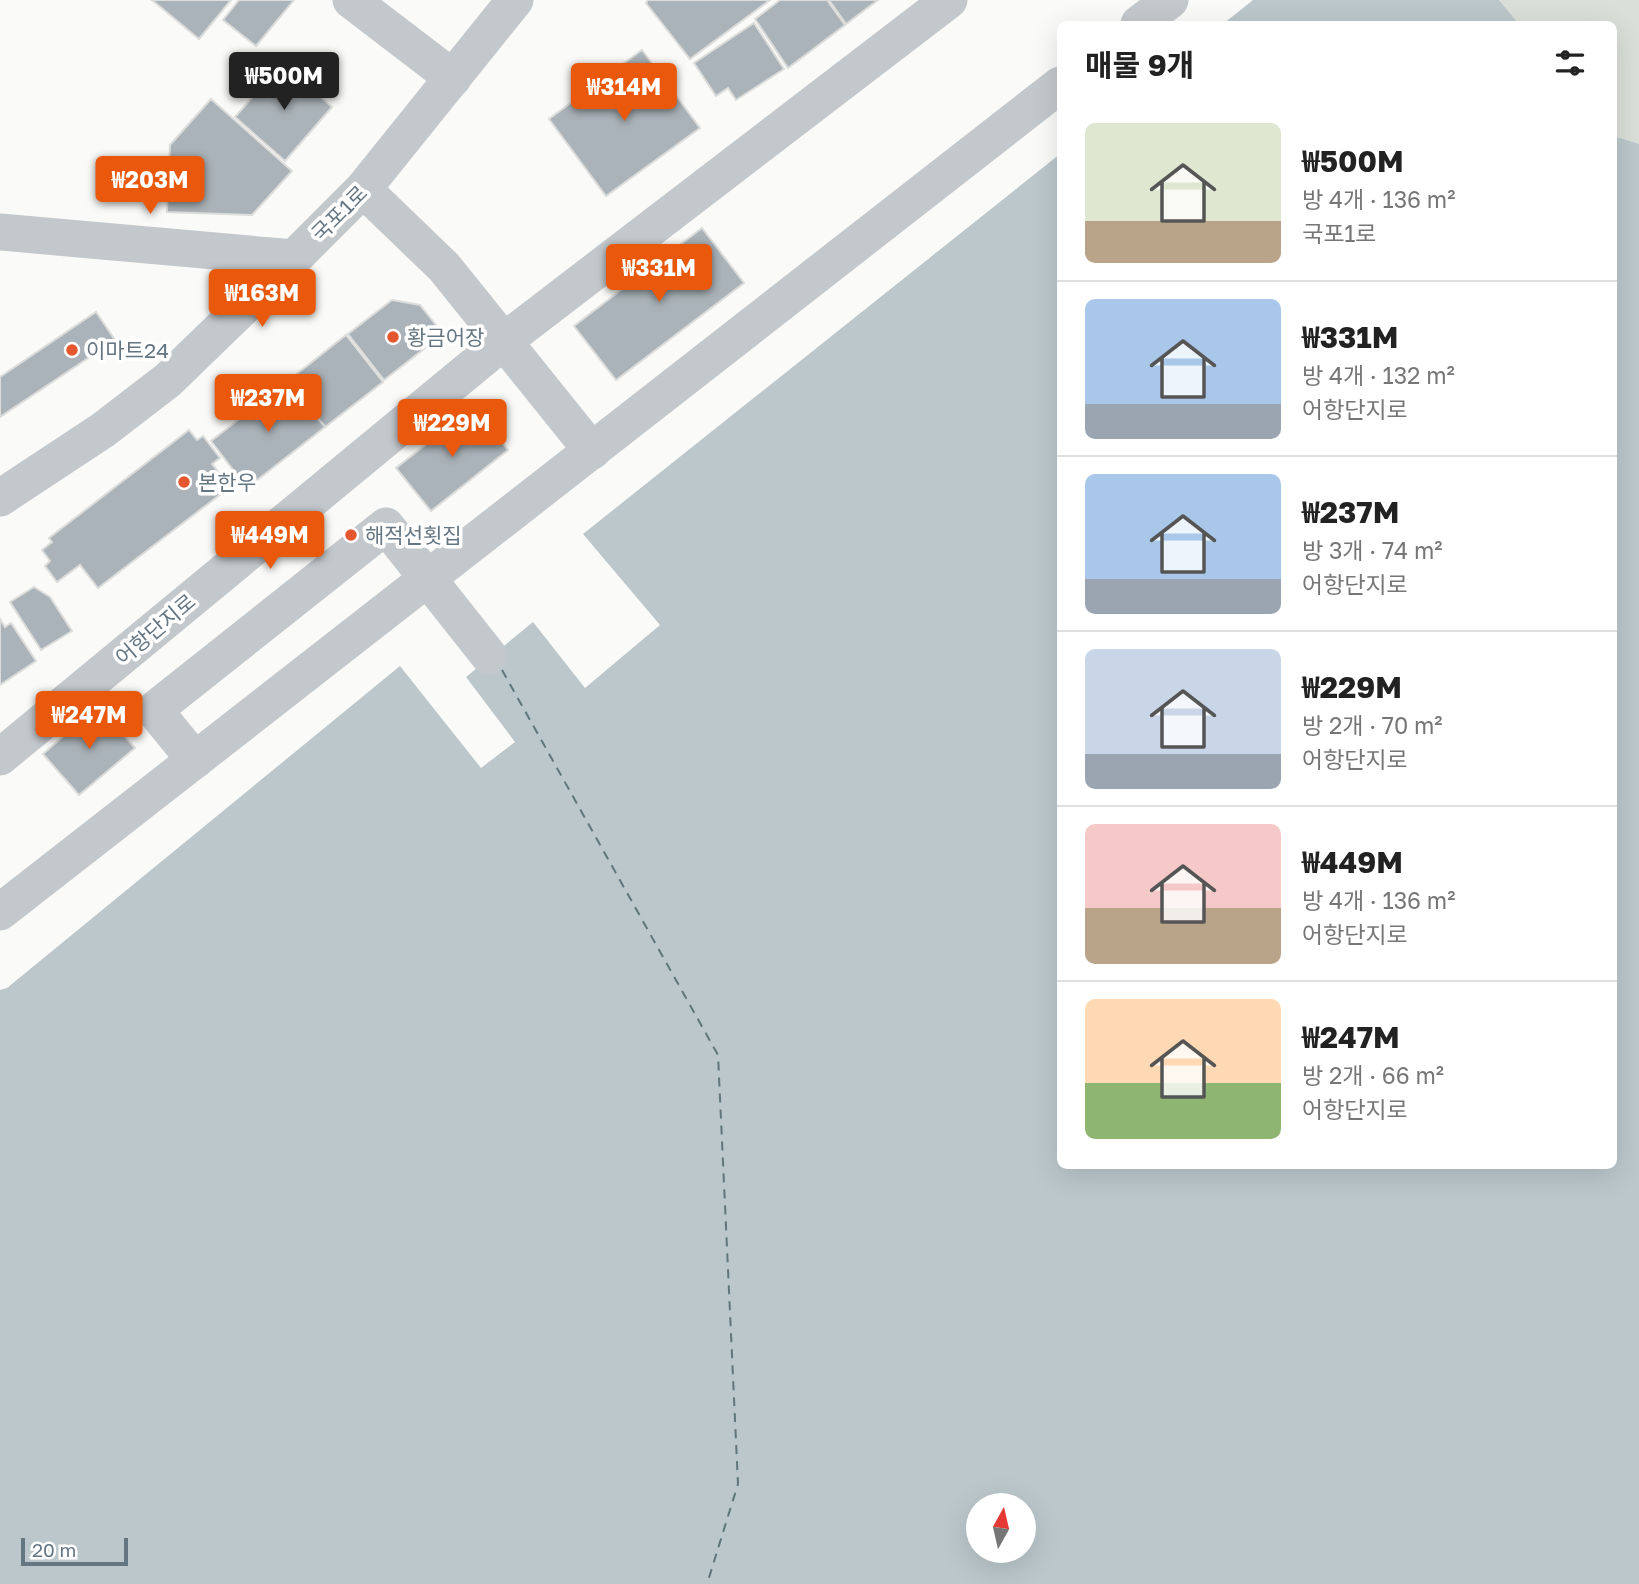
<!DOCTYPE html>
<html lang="ko">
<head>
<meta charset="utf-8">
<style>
	:root { --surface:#fff; --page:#f6f6f6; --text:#222; --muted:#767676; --line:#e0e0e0; --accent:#ea580c }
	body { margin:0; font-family:"Golos Text","Noto Sans KR",sans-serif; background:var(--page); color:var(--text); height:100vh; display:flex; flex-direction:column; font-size:26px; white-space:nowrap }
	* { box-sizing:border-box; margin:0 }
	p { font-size:23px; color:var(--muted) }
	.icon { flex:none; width:38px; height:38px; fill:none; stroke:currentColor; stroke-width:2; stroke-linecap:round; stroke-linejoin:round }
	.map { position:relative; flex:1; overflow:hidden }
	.side { position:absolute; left:1057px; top:21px; width:560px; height:1148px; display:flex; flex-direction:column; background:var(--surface); border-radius:10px; box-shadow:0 7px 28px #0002 }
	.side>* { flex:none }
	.needle { width:46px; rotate:8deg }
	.buttons { position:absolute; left:966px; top:1493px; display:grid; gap:14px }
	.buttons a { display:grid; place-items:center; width:70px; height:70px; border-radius:50%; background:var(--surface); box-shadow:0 7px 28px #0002; font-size:35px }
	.scale { position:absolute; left:21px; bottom:18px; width:107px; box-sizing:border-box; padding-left:7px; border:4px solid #657683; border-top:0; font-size:19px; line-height:24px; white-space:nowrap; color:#657683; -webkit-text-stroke:5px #fff; paint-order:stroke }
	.price { position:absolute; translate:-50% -60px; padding:0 16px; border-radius:7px; background:var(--accent); color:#fff; font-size:23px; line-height:46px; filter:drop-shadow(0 2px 4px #0008) }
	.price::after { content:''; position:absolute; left:50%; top:42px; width:21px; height:16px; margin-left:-10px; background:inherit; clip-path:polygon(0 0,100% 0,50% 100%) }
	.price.current { background:#222; color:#fff }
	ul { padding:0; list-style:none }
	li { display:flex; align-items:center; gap:21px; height:175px; padding:0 28px }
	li+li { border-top:2px solid var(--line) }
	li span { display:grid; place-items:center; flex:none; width:196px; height:140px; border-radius:10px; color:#555 }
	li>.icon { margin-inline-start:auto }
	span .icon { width:84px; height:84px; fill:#fffc; stroke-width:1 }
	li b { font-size:30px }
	h2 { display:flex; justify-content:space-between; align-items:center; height:84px; padding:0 28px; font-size:30px }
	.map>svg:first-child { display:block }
	.green { fill:#dadfd7 }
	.water { fill:#bbc7cb; fill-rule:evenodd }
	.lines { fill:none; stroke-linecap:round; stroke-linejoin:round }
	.ferry { stroke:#60757c; stroke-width:2; stroke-dasharray:9 7; stroke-linecap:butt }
	.building { fill:#aab3b9; stroke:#dcdcda; stroke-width:2 }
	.minor { stroke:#c3c8cc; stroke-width:37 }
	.poi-dot { fill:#e4572e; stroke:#fff; stroke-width:2.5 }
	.labels { text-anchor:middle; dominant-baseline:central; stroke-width:7; stroke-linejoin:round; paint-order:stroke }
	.street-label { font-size:21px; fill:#657683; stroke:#fff }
	.poi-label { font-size:21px; fill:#657683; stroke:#fff; text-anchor:start }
</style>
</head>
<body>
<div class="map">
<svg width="1639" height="1584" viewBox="0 0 1639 1584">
	<rect width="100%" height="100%" fill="#fafaf8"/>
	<path class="green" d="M 1499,0 L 1639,0 L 1639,144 L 1614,136 L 1614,24 L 1519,24 Z"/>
	<g class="water">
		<path d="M 1253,0 L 1499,0 L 1519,24 L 1223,24 Z"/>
		<path d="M 1614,136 L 1639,144 L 1639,1584 L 0,1584 L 0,990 L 7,988 L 400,666 L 481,768 L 515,742 L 466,677 L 533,622 L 585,688 L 660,625 L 583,534 L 1060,154 L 1060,1166 L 1614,1166 ZM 978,1505 L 1024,1505 L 1024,1550 L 978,1550 Z"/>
	</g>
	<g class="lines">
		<path class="ferry" d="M 502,670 L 718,1055 L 738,1484 L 707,1584"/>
	</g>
	<g class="building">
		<path d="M 152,0 L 231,0 L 199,39 Z"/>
		<path d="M 239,0 L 294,0 L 256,46 L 223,20 Z"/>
		<path d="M 648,0 L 770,0 L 690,59 L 646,3 Z"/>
		<path d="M 780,0 L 827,0 L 845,25 L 788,68 L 755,19 Z"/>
		<path d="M 829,0 L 878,0 L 846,24 Z"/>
		<path d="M 754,23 L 784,69 L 736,100 L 728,88 L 716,96 L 694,63 Z"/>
		<path d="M 642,50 L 700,128 L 606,196 L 549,119 Z"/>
		<path d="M 282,63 L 332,107 L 285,161 L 235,117 Z"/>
		<path d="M 211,99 L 292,171 L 252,215 L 167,212 L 170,145 Z"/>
		<path d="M 702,228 L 744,283 L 616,380 L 574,326 Z"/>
		<path d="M 392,300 L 420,305 L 443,334 L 384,380 L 348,334 Z"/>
		<path d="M 96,312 L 115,340 L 0,417 L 0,377 Z"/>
		<path d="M 346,335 L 383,382 L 325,427 L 288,381 Z"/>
		<path d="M 288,381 L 325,427 L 247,488 L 211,441 Z"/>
		<path d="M 474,407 L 508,450 L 431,511 L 396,468 Z"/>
		<path d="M 189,430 L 197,440 L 203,436 L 220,458 L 212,464 L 230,487 L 98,588 L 80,565 L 57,582 L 45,566 L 50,561 L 42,550 L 52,542 L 49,538 Z"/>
		<path d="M 34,587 L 50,597 L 72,631 L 41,650 L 10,602 Z"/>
		<path d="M 0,619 L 5,627 L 11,623 L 36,661 L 0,685 Z"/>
		<path d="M 98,706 L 135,748 L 79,795 L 43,754 Z"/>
	</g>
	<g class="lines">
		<g class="minor">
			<path d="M 351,0 L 453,78"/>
			<path d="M 1139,24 L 1170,0"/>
			<path d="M 363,189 L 444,267 L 592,451"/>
			<path d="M 0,232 L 294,258"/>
			<path d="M 0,498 L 103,430 L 168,380 L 294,258 L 363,189 L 515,0"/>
			<path d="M 0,757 L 504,341 L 949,0"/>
			<path d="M 195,760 L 154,710 L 386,526 L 489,656"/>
			<path d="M 0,912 L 1060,85"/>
		</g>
	</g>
	<g class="poi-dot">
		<circle cx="393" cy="337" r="7"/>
		<circle cx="72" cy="350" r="7"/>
		<circle cx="184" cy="482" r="7"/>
		<circle cx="351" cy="535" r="7"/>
	</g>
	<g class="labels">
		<g class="street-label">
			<text transform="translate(339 213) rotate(-45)">국포1로</text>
			<text transform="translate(155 629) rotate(-40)">어항단지로</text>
		</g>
		<g class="poi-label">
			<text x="407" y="337">황금어장</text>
			<text x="86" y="350">이마트24</text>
			<text x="198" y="482">본한우</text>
			<text x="365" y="535">해적선횟집</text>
		</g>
	</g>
</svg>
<div class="buttons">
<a><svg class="needle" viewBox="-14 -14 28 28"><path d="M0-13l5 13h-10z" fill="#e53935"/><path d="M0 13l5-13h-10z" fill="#767676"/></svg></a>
</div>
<div class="scale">20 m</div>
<b class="price current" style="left:284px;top:112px">₩500M</b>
<b class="price" style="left:624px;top:123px">₩314M</b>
<b class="price" style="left:150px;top:216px">₩203M</b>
<b class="price" style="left:659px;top:304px">₩331M</b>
<b class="price" style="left:262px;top:329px">₩163M</b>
<b class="price" style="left:268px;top:434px">₩237M</b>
<b class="price" style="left:452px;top:459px">₩229M</b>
<b class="price" style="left:270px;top:571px">₩449M</b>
<b class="price" style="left:89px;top:751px">₩247M</b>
<section class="side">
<h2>매물 9개<svg class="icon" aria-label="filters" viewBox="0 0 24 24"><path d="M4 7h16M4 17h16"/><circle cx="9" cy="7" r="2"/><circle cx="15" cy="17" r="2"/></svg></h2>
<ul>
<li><span style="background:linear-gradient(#dfe7d0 70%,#b9a48a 0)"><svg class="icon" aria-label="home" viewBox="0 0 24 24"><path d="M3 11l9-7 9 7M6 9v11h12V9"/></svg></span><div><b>₩500M</b><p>방 4개 · 136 m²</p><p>국포1로</p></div></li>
<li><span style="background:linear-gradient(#a9c7e8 75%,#9aa5b1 0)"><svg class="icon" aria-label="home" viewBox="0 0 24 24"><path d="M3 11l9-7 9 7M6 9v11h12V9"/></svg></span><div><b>₩331M</b><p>방 4개 · 132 m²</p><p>어항단지로</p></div></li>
<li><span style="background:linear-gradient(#a9c7e8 75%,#9aa5b1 0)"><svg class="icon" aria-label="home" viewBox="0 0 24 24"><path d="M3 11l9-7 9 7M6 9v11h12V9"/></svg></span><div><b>₩237M</b><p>방 3개 · 74 m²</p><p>어항단지로</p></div></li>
<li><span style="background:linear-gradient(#c9d6e8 75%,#9aa5b1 0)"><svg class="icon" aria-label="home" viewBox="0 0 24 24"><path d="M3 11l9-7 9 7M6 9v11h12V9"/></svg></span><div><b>₩229M</b><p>방 2개 · 70 m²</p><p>어항단지로</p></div></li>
<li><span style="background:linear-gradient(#f6c9c9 60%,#b9a48a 0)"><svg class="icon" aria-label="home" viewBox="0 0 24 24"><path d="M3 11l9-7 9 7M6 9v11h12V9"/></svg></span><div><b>₩449M</b><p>방 4개 · 136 m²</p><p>어항단지로</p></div></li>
<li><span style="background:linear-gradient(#ffd9b3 60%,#8fb573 0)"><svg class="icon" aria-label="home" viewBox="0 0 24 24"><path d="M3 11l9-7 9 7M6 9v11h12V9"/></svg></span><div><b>₩247M</b><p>방 2개 · 66 m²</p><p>어항단지로</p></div></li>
</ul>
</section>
</div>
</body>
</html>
